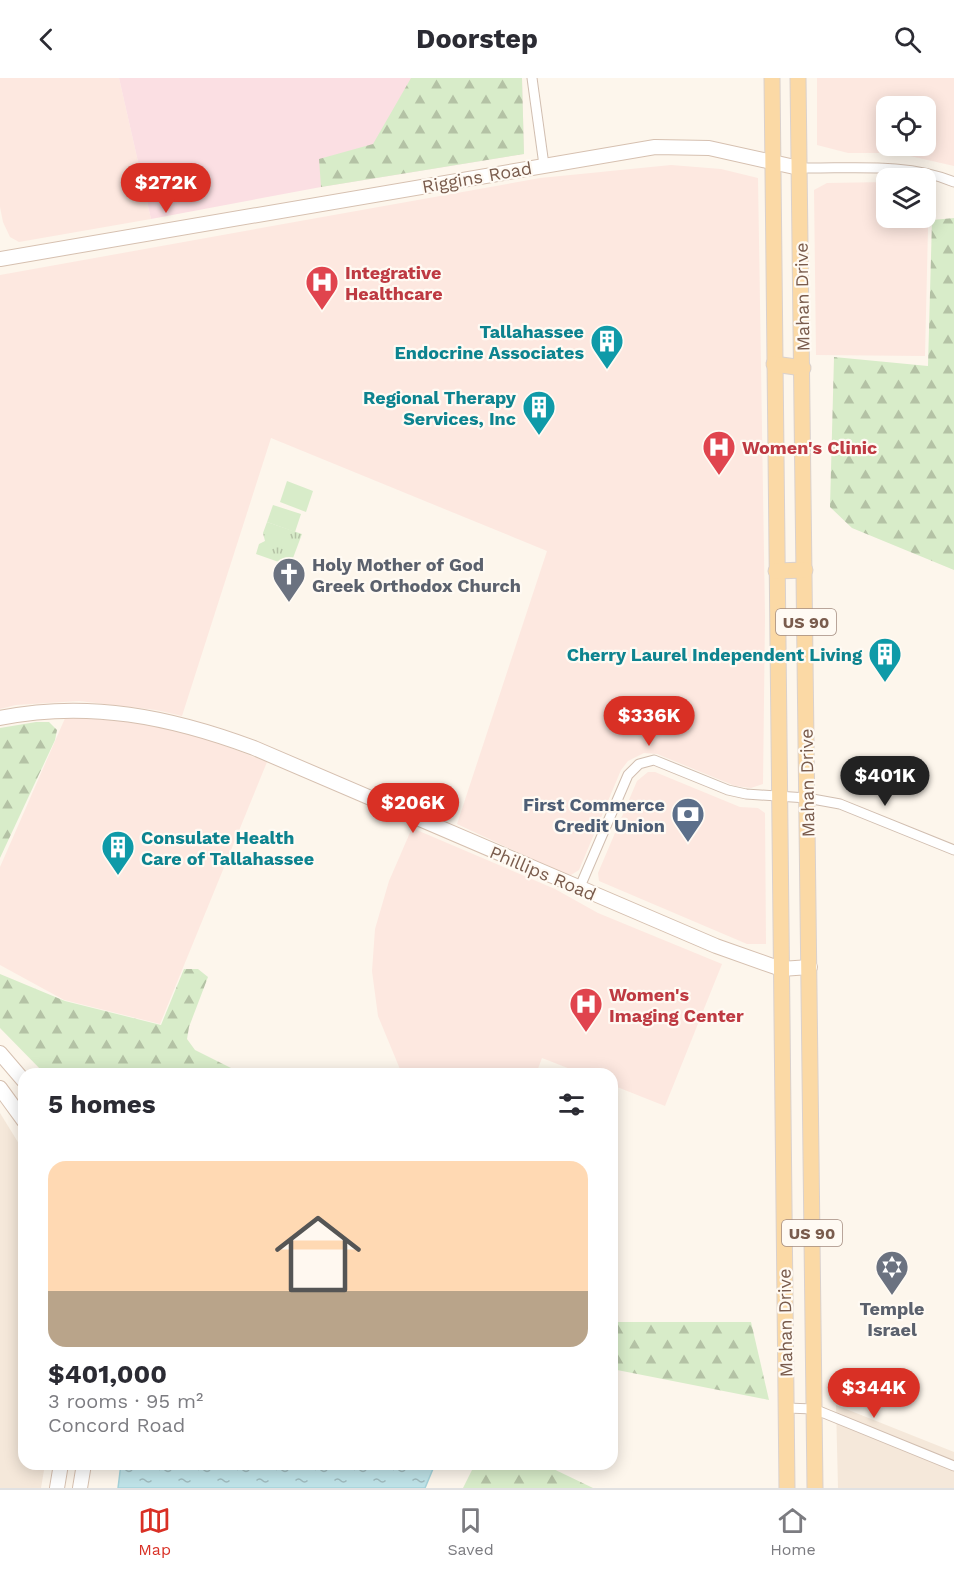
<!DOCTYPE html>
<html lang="en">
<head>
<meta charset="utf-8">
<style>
	:root { --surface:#fff; --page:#f2f2f3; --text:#2b2b33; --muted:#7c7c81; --line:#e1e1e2; --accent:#d93025 }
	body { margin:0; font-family:"Work Sans",sans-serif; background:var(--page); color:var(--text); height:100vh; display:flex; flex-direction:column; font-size:22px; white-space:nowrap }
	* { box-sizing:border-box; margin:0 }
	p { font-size:20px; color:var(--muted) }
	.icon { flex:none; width:33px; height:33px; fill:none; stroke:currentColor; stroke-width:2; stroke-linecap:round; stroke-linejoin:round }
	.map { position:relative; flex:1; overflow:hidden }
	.panel { position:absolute; left:18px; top:990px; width:600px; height:402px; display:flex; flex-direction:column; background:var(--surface); border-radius:18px; box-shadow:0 3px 15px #0003 }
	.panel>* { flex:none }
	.fabs { position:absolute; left:876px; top:18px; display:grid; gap:12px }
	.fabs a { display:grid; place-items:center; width:60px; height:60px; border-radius:12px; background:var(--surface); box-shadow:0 3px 15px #0003; font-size:30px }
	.price { position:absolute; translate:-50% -51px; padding:0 14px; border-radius:21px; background:var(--accent); color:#fff; font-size:20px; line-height:39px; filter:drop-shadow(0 2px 3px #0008) }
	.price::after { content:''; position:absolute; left:50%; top:36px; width:18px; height:14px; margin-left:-9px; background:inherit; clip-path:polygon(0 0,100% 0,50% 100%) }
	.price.current { background:#222; color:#fff }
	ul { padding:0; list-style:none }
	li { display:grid; align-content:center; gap:12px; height:318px; padding:0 30px }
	li span { display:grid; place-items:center; height:186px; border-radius:18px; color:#555 }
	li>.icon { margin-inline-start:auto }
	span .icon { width:108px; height:108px; fill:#fffc; stroke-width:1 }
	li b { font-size:26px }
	h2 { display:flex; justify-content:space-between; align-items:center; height:72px; padding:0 30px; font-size:26px }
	header { display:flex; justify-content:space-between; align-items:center; height:78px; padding:0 30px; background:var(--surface); font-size:27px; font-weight:700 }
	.dock { display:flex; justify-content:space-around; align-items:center; height:84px; border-top:2px solid var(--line); background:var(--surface); font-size:16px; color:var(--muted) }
	.dock a { display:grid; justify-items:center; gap:3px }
	.dock .current { color:var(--accent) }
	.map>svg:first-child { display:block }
	.residential { fill:#f5e8da }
	.commercial { fill:#fde8e0; fill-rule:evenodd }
	.medical { fill:#fbdfe3 }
	.grass { fill:url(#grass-tufts) }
	.forest { fill:url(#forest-firs) }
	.park { fill:#d8ecc9 }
	.water { fill:url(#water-ripples); stroke:#a5d3da; stroke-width:1.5 }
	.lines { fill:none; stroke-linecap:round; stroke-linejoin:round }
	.street-casing { stroke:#d1beb0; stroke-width:11 }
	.secondary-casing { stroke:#d6c0b0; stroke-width:16 }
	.primary-casing { stroke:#dad1cd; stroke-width:17 }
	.street { stroke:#fff; stroke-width:9 }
	.secondary { stroke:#fff; stroke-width:14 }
	.primary { stroke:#fbd9a5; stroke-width:15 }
	.labels { text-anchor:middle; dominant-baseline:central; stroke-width:4.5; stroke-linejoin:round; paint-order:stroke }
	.shield { fill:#fffaf3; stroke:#a28b7f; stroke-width:1.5 }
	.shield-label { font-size:16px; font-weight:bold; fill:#7a5c4d }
	.street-label { font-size:18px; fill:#7a5c4d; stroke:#fffaf3 }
	.health-label { font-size:18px; font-weight:bold; fill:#be3a42; stroke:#fffaf3; text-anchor:start }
	.culture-label { font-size:18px; font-weight:bold; fill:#0d838f; stroke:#fffaf3; text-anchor:end }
	.worship-label { font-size:18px; font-weight:bold; fill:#5b616d; stroke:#fffaf3; text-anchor:start }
	.service-label { font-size:18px; font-weight:bold; fill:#4e5e75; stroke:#fffaf3; text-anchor:end }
</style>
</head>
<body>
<header><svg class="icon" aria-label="back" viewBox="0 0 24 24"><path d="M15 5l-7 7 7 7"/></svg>Doorstep<svg class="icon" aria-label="search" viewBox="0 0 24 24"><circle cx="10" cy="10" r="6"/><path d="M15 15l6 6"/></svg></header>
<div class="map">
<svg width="954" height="1410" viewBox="0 0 954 1410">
	<defs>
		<pattern id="grass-tufts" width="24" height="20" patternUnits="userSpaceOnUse" patternTransform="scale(1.5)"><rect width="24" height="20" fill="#d8ecc9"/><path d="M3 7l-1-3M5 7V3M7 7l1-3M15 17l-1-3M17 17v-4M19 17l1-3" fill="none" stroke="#b4c2a5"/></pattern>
		<pattern id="forest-firs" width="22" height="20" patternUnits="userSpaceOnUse" patternTransform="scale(1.5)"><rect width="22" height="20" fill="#d8ecc9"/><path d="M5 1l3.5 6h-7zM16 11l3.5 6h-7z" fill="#b4c2a5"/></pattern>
		<pattern id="water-ripples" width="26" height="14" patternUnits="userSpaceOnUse" patternTransform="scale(1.5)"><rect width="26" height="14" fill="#bfe3e8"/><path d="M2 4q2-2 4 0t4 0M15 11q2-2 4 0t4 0" fill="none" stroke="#a0bbbe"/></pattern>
	</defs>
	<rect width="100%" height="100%" fill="#fdf6ec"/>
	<g class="residential">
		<path d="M 0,1035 L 24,1074 L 24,1386 L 45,1386 L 41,1410 L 0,1410 Z"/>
		<path d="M 836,1327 L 954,1374 L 954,1410 L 838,1410 Z"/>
	</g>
	<g class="commercial">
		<path d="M 0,0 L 119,0 L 151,141 L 19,164 L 10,159 L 3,144 L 0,129 Z"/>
		<path d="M 817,0 L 954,0 L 954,88 L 897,75 L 848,75 L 817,67 ZM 886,28 L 926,28 L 926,68 L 886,68 Z"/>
		<path d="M 671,87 L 721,91 L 758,100 L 765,539 L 763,706 L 751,710 L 735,708 L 657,676 L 644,675 L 628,683 L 621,692 L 579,792 L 571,797 L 564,796 L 457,746 L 547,473 L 271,360 L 182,638 L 156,632 L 79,623 L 16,627 L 0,631 L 0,197 L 540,100 Z"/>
		<path d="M 886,104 L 886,140 L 926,140 L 926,108 L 929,108 L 925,278 L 816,277 L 814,112 L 827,105 Z"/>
		<path d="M 66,638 L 153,646 L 195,656 L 267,684 L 160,946 L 64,922 L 0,887 L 0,789 Z"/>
		<path d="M 648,694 L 655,694 L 740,729 L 758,730 L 765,735 L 766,866 L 747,866 L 599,803 L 598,795 L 637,703 Z"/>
		<path d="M 412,750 L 555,811 L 598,835 L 722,886 L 665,1028 L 612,1007 L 612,996 L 583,996 L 542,980 L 536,996 L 402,996 L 378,938 L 372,893 L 375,851 L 389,803 Z"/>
	</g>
	<path class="medical" d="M 119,0 L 522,0 L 524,76 L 321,109 L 151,141 Z"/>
	<path class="grass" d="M 267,444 L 302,456 L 290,488 L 256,476 L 259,466 L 265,463 L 263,455 Z"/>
	<g class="forest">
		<path d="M 411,0 L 522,0 L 524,76 L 321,109 L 319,81 L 373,66 Z"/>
		<path d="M 954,140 L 954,492 L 852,450 L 830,429 L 834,279 L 928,288 L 932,142 Z"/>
		<path d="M 36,644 L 49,644 L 57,652 L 55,662 L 0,780 L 0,650 Z"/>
		<path d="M 184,891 L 198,891 L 208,899 L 189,949 L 187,961 L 195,972 L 243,996 L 45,996 L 0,950 L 0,896 L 65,923 L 161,947 Z"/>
		<path d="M 612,1244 L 751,1244 L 769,1322 L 612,1291 Z"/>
		<path d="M 475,1386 L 543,1386 L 593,1410 L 463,1410 Z"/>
	</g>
	<g class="park">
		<path d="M 287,403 L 313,413 L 306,434 L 280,424 Z"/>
		<path d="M 273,427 L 301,436 L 295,454 L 267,444 Z"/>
	</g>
	<path class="water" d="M 121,1386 L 435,1386 L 425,1410 L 118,1410 Z"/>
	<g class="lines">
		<defs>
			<g id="street">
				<path d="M 532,0 L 544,87"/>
				<path d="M 799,90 C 849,91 907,84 954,104"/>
				<path d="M 579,811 L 628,697 L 639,686 L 654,682 L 728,712 L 746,716 L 807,720 L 840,726 L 954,772"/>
				<path d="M 786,1330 L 814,1331 L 954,1388"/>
			</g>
			<g id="secondary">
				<path d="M 0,181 L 655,69 L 709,70 L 799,90"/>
				<path d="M 0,640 C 88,622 171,639 254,670 L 716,868 L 781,891 L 810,889"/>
				<path d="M 0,975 L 24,1003"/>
				<path d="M 0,1010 L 24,1043"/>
				<path d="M 57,1410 L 61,1386"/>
				<path d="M 80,1410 L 84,1386"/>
			</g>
			<g id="primary">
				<path d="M 772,0 L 787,1410"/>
				<path d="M 798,0 L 815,1410"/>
				<path d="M 774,286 L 803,290"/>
				<path d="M 776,493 L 805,492"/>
			</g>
		</defs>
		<use href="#street" class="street-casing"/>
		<use href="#secondary" class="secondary-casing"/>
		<use href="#primary" class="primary-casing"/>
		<use href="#street" class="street"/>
		<use href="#secondary" class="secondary"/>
		<use href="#primary" class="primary"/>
	</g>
	<defs>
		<symbol id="hospital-pin" viewBox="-11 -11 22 30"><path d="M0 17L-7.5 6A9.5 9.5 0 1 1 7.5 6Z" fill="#e0444e" stroke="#fffaf3"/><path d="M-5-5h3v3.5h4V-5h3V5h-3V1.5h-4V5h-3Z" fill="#fff"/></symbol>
		<symbol id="building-pin" viewBox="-11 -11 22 30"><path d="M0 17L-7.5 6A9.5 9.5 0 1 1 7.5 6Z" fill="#0f9aa8" stroke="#fffaf3"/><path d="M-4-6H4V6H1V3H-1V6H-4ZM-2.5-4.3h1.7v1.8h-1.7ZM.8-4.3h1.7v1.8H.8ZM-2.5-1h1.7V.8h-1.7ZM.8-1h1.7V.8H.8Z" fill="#fff"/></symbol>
		<symbol id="church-pin" viewBox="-11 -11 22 30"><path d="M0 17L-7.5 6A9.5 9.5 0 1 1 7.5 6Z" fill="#6b7280" stroke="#fffaf3"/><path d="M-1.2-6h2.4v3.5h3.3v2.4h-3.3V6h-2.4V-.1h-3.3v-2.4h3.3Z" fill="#fff"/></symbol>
		<symbol id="bank-pin" viewBox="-11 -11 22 30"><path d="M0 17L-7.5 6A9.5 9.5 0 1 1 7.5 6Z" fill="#5c6f8a" stroke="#fffaf3"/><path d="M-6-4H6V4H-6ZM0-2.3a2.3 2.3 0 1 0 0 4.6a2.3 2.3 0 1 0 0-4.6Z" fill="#fff"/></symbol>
		<symbol id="synagogue-pin" viewBox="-11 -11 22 30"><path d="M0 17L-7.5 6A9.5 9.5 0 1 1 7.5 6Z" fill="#6b7280" stroke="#fffaf3"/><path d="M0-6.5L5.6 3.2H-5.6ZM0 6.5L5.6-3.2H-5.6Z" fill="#fff"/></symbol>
	</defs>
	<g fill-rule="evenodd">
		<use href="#hospital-pin" x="303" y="185" width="38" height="52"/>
		<use href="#building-pin" x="588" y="244" width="38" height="52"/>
		<use href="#building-pin" x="520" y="310" width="38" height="52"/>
		<use href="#hospital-pin" x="700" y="350" width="38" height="52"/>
		<use href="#church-pin" x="270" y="477" width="38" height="52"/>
		<use href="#building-pin" x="866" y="557" width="38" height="52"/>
		<use href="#bank-pin" x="669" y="717" width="38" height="52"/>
		<use href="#building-pin" x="99" y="750" width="38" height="52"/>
		<use href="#hospital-pin" x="567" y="907" width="38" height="52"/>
		<use href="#synagogue-pin" x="873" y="1170" width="38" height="52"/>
	</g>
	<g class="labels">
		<g class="shield">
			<rect x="776" y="531" width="60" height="26" rx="4.5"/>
			<rect x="782" y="1142" width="60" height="26" rx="4.5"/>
		</g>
		<g class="shield-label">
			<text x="806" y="544">US 90</text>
			<text x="812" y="1155">US 90</text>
		</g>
		<g class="street-label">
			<text transform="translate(477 99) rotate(-10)">Riggins Road</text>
			<text transform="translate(802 219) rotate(-91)">Mahan Drive</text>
			<text transform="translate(807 705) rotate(-91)">Mahan Drive</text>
			<text transform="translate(543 795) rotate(23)">Phillips Road</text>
			<text transform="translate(785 1245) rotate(-91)">Mahan Drive</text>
		</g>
		<g class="health-label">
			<text x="345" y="194">Integrative<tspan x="345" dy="21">Healthcare</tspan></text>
			<text x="742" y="369">Women's Clinic</text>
			<text x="609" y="916">Women's<tspan x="609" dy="21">Imaging Center</tspan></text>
		</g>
		<g class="culture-label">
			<text x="584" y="253">Tallahassee<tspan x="584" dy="21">Endocrine Associates</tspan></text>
			<text x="516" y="319">Regional Therapy<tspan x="516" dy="21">Services, Inc</tspan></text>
			<text x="862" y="576">Cherry Laurel Independent Living</text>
			<text x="141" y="759" text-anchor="start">Consulate Health<tspan x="141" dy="21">Care of Tallahassee</tspan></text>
		</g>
		<g class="worship-label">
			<text x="312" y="486">Holy Mother of God<tspan x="312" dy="21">Greek Orthodox Church</tspan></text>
			<text x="892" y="1230" text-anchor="middle">Temple<tspan x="892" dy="21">Israel</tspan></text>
		</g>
		<g class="service-label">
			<text x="665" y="726">First Commerce<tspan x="665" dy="21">Credit Union</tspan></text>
		</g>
	</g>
</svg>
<div class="fabs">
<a><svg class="icon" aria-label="locate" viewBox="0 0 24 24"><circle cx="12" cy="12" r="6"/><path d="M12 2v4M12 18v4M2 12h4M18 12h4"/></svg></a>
<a><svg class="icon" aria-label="layers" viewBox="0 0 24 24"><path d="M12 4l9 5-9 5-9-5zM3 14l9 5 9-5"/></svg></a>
</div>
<b class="price" style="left:166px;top:136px">$272K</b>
<b class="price" style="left:649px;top:669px">$336K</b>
<b class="price current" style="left:885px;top:729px">$401K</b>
<b class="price" style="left:413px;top:756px">$206K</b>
<b class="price" style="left:874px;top:1341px">$344K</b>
<section class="panel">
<h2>5 homes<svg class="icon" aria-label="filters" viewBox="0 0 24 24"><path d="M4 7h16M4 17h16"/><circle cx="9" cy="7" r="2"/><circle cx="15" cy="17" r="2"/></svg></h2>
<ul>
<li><span style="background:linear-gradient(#ffd9b3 70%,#b9a48a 0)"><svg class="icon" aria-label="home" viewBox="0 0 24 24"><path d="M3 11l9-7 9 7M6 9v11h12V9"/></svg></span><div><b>$401,000</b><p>3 rooms · 95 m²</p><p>Concord Road</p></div></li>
</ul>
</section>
</div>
<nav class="dock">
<a class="current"><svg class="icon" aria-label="map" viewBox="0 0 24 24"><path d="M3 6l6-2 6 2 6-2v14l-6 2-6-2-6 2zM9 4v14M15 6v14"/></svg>Map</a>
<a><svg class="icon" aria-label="saved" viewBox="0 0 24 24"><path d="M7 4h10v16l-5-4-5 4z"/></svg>Saved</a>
<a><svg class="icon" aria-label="home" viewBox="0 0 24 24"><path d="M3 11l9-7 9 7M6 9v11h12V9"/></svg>Home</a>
</nav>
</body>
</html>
